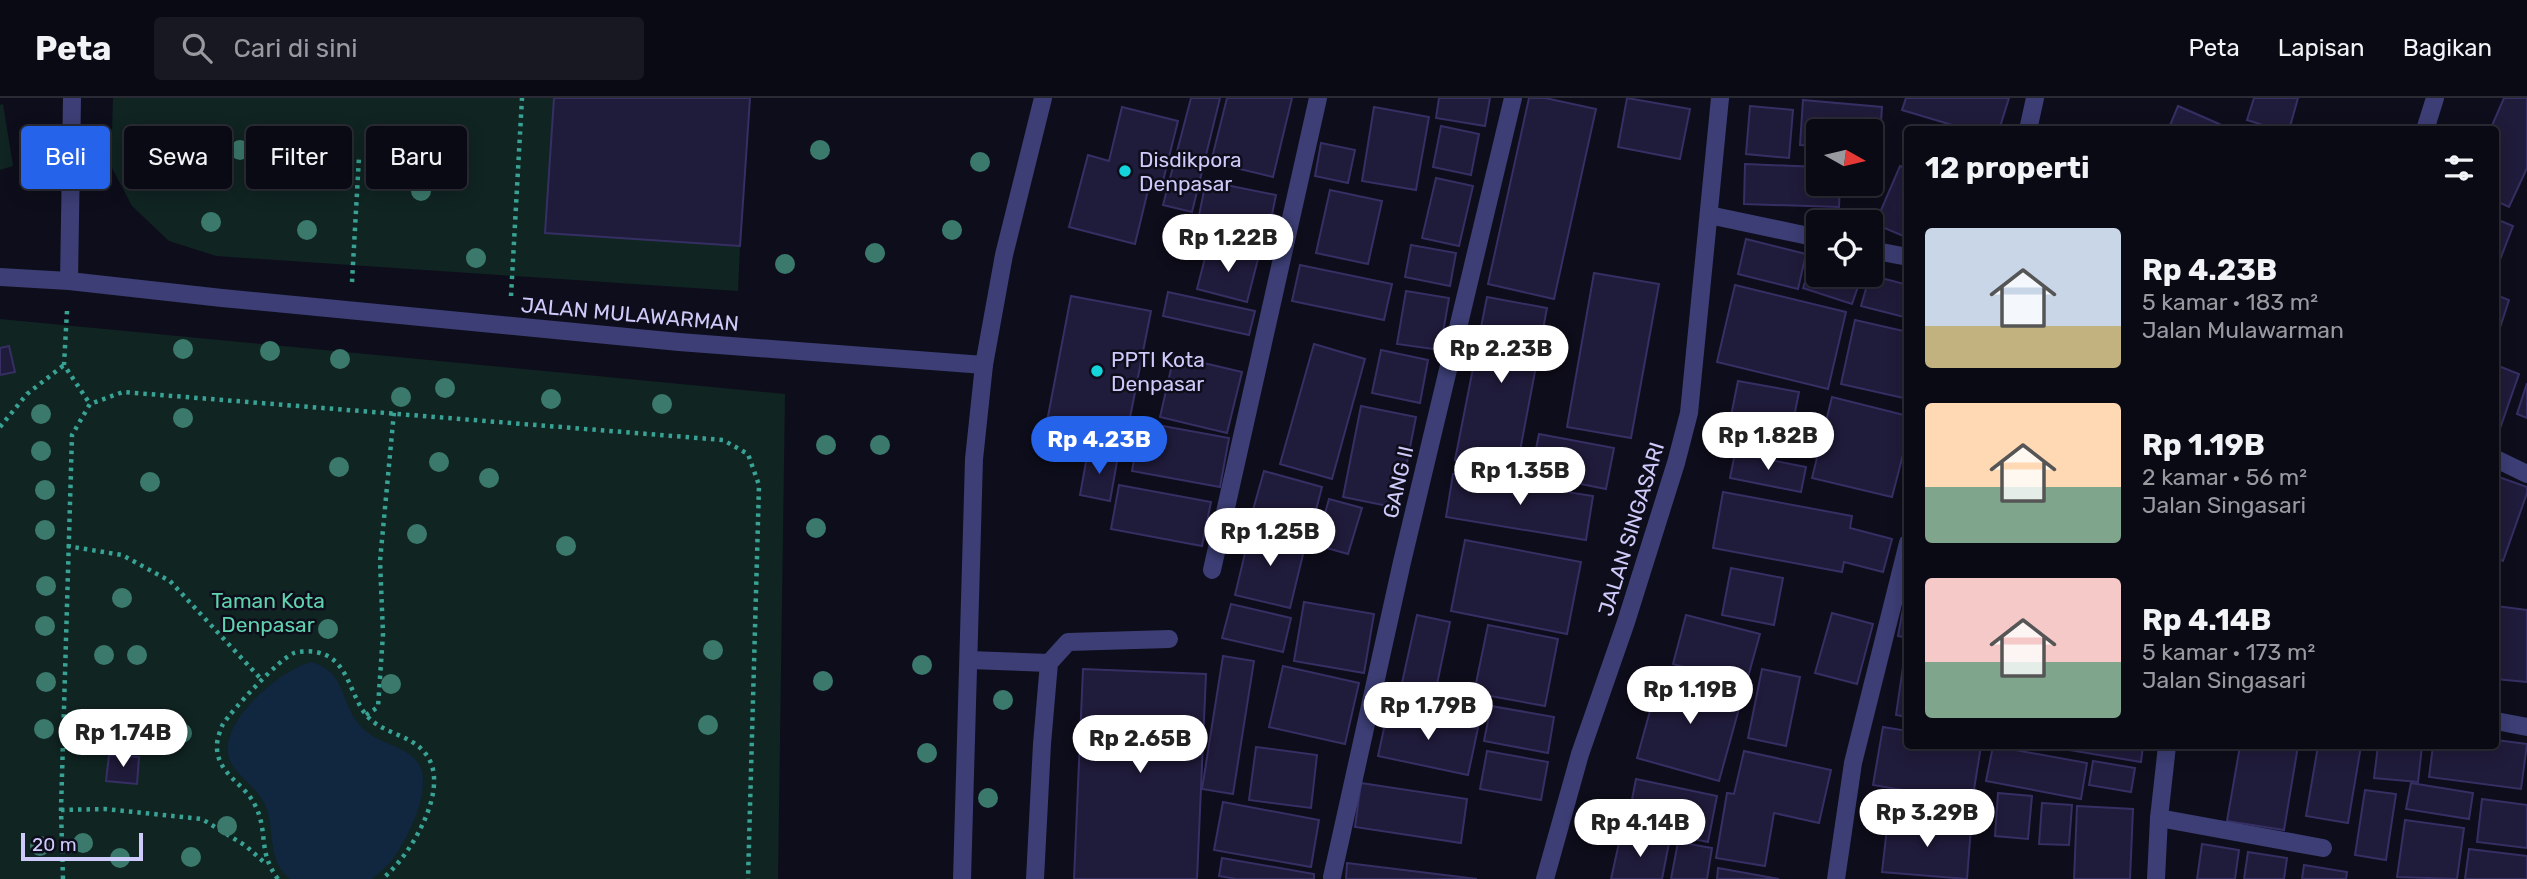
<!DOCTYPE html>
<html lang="id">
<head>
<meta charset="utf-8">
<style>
	:root { --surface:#0a0a14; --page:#181822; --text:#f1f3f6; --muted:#999aa0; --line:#2a2b34; --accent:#2563eb }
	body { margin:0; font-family:Rubik,sans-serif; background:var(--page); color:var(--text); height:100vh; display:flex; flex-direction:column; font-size:26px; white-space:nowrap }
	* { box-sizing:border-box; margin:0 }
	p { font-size:23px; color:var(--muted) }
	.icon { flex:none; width:38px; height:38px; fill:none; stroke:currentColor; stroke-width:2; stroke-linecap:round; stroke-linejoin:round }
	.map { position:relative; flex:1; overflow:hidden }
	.details { position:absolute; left:1904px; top:28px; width:595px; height:623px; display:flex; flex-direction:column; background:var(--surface); border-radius:7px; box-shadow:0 4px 18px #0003,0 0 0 2px var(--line) }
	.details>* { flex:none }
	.hud { position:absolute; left:21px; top:28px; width:665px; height:63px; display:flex; gap:14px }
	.needle { width:46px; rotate:98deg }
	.fabs { position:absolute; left:1806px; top:21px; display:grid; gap:14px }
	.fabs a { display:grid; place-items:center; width:77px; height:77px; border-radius:7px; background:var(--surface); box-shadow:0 4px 18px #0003,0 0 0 2px var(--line); font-size:35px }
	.scale { position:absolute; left:21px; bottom:18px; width:122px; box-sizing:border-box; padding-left:7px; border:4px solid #cecbfa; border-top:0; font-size:19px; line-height:24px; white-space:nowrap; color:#cecbfa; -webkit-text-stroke:5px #0e0d1b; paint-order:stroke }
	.price { position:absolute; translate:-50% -60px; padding:0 16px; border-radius:24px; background:#fff; color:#222; font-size:23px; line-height:46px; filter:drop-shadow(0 2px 4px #0008) }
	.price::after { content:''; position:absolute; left:50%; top:42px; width:21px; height:16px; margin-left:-10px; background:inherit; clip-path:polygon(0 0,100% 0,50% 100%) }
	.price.active { background:var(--accent); color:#fff }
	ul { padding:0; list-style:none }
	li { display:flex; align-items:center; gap:21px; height:175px; padding:0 21px }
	li span { display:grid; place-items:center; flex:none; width:196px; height:140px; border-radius:7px; color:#555 }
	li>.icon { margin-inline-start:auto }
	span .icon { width:84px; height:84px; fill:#fffc; stroke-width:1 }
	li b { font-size:30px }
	h2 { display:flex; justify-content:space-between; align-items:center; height:84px; padding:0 21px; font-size:30px }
	.tag { padding:0 24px; border-radius:7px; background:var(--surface); box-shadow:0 4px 18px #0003,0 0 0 2px var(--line); font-size:24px; line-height:63px }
	.tag.active { background:var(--accent); color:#fff }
	header { display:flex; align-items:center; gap:42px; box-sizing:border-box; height:98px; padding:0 35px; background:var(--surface); border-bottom:2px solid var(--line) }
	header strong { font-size:33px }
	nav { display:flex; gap:38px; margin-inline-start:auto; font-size:24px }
	.search { width:490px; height:63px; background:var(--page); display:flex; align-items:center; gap:18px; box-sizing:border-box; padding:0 24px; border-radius:7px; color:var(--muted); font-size:26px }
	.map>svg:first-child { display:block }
	.green { fill:#102422 }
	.water { fill:#11263f }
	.building { fill:#1f1b3a; stroke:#362f64; stroke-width:2 }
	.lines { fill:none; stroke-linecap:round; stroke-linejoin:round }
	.path { stroke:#38a294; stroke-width:4.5; stroke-dasharray:3.5 5; stroke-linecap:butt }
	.lane { stroke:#3c3e75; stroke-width:18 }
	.street { stroke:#3c3e75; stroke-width:18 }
	.tree { fill:#3b796c }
	.poi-dot { fill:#15d5dc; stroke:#0e0d1b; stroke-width:2.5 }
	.labels { text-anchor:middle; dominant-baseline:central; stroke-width:5; stroke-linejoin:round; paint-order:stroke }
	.poi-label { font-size:21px; fill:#cecbfa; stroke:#0e0d1b; text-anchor:start }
	.street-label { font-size:21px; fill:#cecbfa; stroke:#0e0d1b }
	.park-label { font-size:21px; fill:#60d2ae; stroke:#0e0d1b }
</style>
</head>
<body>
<header>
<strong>Peta</strong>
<div class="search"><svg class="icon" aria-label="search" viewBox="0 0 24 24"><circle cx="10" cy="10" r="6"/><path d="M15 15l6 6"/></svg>Cari di sini</div>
<nav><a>Peta</a><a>Lapisan</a><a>Bagikan</a></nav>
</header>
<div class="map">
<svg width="2527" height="781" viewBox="0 0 2527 781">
	<rect width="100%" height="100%" fill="#0e0d1b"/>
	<g class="green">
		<path d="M 113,0 L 554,0 L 545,135 L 740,148 L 738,193 L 216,158 L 169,143 L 132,108 L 111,68 Z"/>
		<path d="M 3,6 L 13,68 L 0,72 L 0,7 Z"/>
		<path d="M 0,221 L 785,296 L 778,781 L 0,781 Z"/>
	</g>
	<path class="water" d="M 311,564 C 346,574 339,600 358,625 C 374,646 400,645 416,662 C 436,684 409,738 395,758 C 389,767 380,774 372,781 L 290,781 C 267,762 275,737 267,712 C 261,692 241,682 231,665 C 212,628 280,572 311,564 Z"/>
	<g class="building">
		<path d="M 554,0 L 750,0 L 740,148 L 545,135 Z"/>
		<path d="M 1191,0 L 1220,0 L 1192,114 L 1163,107 Z"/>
		<path d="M 1227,0 L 1292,0 L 1273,79 L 1211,64 Z"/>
		<path d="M 1439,0 L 1490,0 L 1485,28 L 1436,20 Z"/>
		<path d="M 1529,0 L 1545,0 L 1596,11 L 1554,201 L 1488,186 Z"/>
		<path d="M 1627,0 L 1690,11 L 1680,61 L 1618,49 Z"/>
		<path d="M 1906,0 L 2009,0 L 1999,32 L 1969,32 L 1902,12 Z"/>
		<path d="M 2254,0 L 2298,0 L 2289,32 L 2279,32 L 2247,22 Z"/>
		<path d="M 2504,0 L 2527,0 L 2527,70 L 2509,109 L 2496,103 L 2496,32 L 2490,32 Z"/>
		<path d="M 1803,2 L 1882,9 L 1879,54 L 1871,53 L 1871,33 L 1818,33 L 1818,48 L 1800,47 Z"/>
		<path d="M 1750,8 L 1793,12 L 1789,60 L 1746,56 Z"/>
		<path d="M 2178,8 L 2233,32 L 2168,32 Z"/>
		<path d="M 1122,9 L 1178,23 L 1162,87 L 1150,84 L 1135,146 L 1069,129 L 1088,57 L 1109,63 Z"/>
		<path d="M 1374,9 L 1429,19 L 1416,92 L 1362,83 Z"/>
		<path d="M 1441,28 L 1479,36 L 1471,77 L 1433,69 Z"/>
		<path d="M 1321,45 L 1355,52 L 1348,85 L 1315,78 Z"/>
		<path d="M 1745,66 L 1818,69 L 1818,86 L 1840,86 L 1839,109 L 1744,106 Z"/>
		<path d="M 1900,68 L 1908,71 L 1908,140 L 1875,126 Z"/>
		<path d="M 1436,80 L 1473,88 L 1459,148 L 1422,140 Z"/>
		<path d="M 1206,83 L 1276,97 L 1265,151 L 1195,137 Z"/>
		<path d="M 1330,92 L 1382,103 L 1368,166 L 1316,155 Z"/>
		<path d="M 2496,121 L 2513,128 L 2496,172 Z"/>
		<path d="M 1746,141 L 1806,156 L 1798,191 L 1738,176 Z"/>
		<path d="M 1411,147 L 1456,155 L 1450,188 L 1405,179 Z"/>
		<path d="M 1208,148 L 1258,161 L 1247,204 L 1197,191 Z"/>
		<path d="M 1813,160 L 1818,162 L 1818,177 L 1862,177 L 1852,206 L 1803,190 Z"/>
		<path d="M 1300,167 L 1392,186 L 1384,222 L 1292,203 Z"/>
		<path d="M 1594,175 L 1659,186 L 1631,340 L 1567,329 Z"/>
		<path d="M 1870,177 L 1908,187 L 1908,220 L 1861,208 Z"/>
		<path d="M 1735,187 L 1846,214 L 1828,291 L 1717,264 Z"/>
		<path d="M 1406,193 L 1449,200 L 1440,252 L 1397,246 Z"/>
		<path d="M 1168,194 L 1255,213 L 1249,237 L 1163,218 Z"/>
		<path d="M 2496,197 L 2509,202 L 2496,242 Z"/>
		<path d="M 1071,198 L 1151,213 L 1124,350 L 1045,334 Z"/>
		<path d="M 1487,199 L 1547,210 L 1516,374 L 1455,362 Z"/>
		<path d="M 1855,222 L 1908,234 L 1908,301 L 1841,286 Z"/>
		<path d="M 1314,246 L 1365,261 L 1332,381 L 1280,366 Z"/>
		<path d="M 9,248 L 15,274 L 0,277 L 0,250 Z"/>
		<path d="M 1381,252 L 1428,262 L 1420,305 L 1372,295 Z"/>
		<path d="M 1174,258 L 1242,274 L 1227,335 L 1160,319 Z"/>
		<path d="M 2496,267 L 2519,276 L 2496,342 Z"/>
		<path d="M 1738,283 L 1799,294 L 1786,359 L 1725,348 Z"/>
		<path d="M 2527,285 L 2527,320 L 2517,316 Z"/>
		<path d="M 1832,299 L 1908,318 L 1908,337 L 1892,399 L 1812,380 Z"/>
		<path d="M 1361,308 L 1416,319 L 1398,410 L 1343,399 Z"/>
		<path d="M 1141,324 L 1229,340 L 1220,389 L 1132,373 Z"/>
		<path d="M 1539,336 L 1614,350 L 1606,391 L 1531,376 Z"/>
		<path d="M 1088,353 L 1118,358 L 1110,403 L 1080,397 Z"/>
		<path d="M 1735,355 L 1806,369 L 1801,394 L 1730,380 Z"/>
		<path d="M 1264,373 L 1322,389 L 1310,435 L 1251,419 Z"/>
		<path d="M 1453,376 L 1593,398 L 1586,442 L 1446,419 Z"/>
		<path d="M 2496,378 L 2527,389 L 2527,395 L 2503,463 L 2496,460 Z"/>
		<path d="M 1119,387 L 1211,404 L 1202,448 L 1111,431 Z"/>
		<path d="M 1723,394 L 1852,418 L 1850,430 L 1892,441 L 1883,474 L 1844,464 L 1842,474 L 1713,450 Z"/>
		<path d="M 1329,401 L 1362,410 L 1348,456 L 1316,447 Z"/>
		<path d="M 1251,430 L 1306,444 L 1290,510 L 1235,497 Z"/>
		<path d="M 1465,442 L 1581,464 L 1567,536 L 1451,513 Z"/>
		<path d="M 1731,470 L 1783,480 L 1774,527 L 1722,517 Z"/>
		<path d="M 1304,504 L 1374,516 L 1364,575 L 1294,563 Z"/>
		<path d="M 1904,505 L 1908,506 L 1908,540 L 1898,538 Z"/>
		<path d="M 1231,506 L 1291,520 L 1283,554 L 1222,540 Z"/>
		<path d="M 2496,508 L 2527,512 L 2527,584 L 2496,581 Z"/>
		<path d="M 1832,515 L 1873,526 L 1857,586 L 1815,575 Z"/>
		<path d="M 1417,517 L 1450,524 L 1432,610 L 1398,603 Z"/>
		<path d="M 1686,517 L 1760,536 L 1746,586 L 1673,566 Z"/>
		<path d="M 1488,527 L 1558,541 L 1545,608 L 1474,595 Z"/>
		<path d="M 1905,555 L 1908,555 L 1908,619 L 1896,617 Z"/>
		<path d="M 1223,558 L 1254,563 L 1233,696 L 1202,691 Z"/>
		<path d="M 1283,568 L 1359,585 L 1345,646 L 1269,629 Z"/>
		<path d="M 1083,571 L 1206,576 L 1197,781 L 1074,781 Z"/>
		<path d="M 1762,571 L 1800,579 L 1786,648 L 1748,640 Z"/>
		<path d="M 1661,573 L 1743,596 L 1719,683 L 1637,660 Z"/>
		<path d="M 1491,608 L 1554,619 L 1548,655 L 1484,643 Z"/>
		<path d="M 1388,612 L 1478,630 L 1468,677 L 1378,658 Z"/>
		<path d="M 1883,629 L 1908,633 L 1908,648 L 1981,648 L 1972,704 L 1873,687 Z"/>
		<path d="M 2496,642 L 2527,646 L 2521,691 L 2429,679 L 2433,648 L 2496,648 Z"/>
		<path d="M 1993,648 L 2087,665 L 2081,701 L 1986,683 Z"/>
		<path d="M 2070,648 L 2143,648 L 2141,664 L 2069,652 Z"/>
		<path d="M 2240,648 L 2298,648 L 2284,732 L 2227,723 Z"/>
		<path d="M 2318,648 L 2361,648 L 2348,725 L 2306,718 Z"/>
		<path d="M 2378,648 L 2422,648 L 2418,684 L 2374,680 Z"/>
		<path d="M 1256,649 L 1317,657 L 1311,710 L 1249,702 Z"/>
		<path d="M 1487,653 L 1548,664 L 1541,702 L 1480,691 Z"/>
		<path d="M 1744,653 L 1831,672 L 1819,725 L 1774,715 L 1765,768 L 1716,760 L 1727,695 L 1734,696 Z"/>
		<path d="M 109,657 L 139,659 L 137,686 L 106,683 Z"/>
		<path d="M 2093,663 L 2135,670 L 2131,694 L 2089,687 Z"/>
		<path d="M 1636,681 L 1717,698 L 1708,744 L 1627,727 Z"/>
		<path d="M 1361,685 L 1467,701 L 1461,745 L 1355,729 Z"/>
		<path d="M 2411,685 L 2473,695 L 2469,721 L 2406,711 Z"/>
		<path d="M 2365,692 L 2396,696 L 2386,762 L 2355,757 Z"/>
		<path d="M 1998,695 L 2032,698 L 2028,741 L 1995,738 Z"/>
		<path d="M 2482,701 L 2527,707 L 2527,750 L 2477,744 Z"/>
		<path d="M 1223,704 L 1319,722 L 1311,769 L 1214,752 Z"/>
		<path d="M 2042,705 L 2072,707 L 2069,747 L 2039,746 Z"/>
		<path d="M 2077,708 L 2133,711 L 2130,781 L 2074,781 Z"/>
		<path d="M 1888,721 L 1971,729 L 1967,781 L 1882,774 Z"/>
		<path d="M 2405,722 L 2464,730 L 2457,781 L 2397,779 Z"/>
		<path d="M 1621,736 L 1669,745 L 1662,781 L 1611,781 Z"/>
		<path d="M 1678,744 L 1712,750 L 1707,781 L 1671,781 Z"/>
		<path d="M 2202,746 L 2239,752 L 2235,781 L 2197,781 Z"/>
		<path d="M 2469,751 L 2527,758 L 2527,781 L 2465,781 Z"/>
		<path d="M 2248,754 L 2287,760 L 2284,781 L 2244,781 Z"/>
		<path d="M 1222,760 L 1314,776 L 1314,781 L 1236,781 L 1219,778 Z"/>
		<path d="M 1347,765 L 1477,781 L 1346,781 Z"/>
		<path d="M 2304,767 L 2347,774 L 2346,781 L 2302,781 Z"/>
		<path d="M 1718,770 L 1779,781 L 1717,781 Z"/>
	</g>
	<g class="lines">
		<g class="path">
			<path d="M 352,184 L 359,59"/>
			<path d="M 511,198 L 522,0"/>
			<path d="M 67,213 L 64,267 L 90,306"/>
			<path d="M 0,329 L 27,296 L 64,267"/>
			<path d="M 67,448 L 122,457 L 170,483 L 261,581"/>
			<path d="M 366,617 L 378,609 L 383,536 L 380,463 L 394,314"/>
			<path d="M 61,712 L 105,711 L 202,721 L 246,748 L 266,766"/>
			<path d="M 63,781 L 61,712 L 72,337 L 90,306 L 123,294 L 723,342 L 748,356 L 759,387 L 748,781"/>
			<path d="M 278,781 C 257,753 269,735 255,707 C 244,685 219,677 217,651 C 216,644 220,632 223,626 C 232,612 280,560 294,555 C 299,553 311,553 316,554 C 349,560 349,597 367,618 C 383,636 410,636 425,655 C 453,688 410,759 382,781"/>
		</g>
		<g class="lane">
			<path d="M 969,562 L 1049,565"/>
			<path d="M 1035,781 L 1042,646 L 1049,565 L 1068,544 L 1169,541"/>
		</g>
		<g class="street">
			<path d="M 2028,32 L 2035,0"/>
			<path d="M 2425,32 L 2435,0"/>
			<path d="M 1709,117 L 1818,140"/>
			<path d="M 1871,152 L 1908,159"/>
			<path d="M 0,179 L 69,183 L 222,200 L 679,244 L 984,267"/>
			<path d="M 69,183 L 72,0"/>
			<path d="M 2496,361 L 2527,376"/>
			<path d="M 1212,472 L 1318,0"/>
			<path d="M 2496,623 L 2527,629"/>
			<path d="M 2159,720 L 2323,750"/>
			<path d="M 1332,779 L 1402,464 L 1513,0"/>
			<path d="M 962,781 L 974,361 L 984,267 L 1004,157 L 1043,0"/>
			<path d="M 1545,781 L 1580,656 L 1626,524 L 1676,365 L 1689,315 L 1720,0"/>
			<path d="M 1836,781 L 1853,665 L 1908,445"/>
			<path d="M 2156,781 L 2159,720 L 2167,648"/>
		</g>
	</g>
	<g class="tree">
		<circle cx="240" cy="52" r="10"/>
		<circle cx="820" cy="52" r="10"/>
		<circle cx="980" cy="64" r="10"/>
		<circle cx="421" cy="93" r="10"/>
		<circle cx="211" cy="124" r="10"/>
		<circle cx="307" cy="132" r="10"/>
		<circle cx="952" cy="132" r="10"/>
		<circle cx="875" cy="155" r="10"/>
		<circle cx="476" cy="160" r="10"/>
		<circle cx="785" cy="166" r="10"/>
		<circle cx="183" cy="251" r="10"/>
		<circle cx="270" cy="253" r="10"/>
		<circle cx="340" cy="261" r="10"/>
		<circle cx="445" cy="290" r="10"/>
		<circle cx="401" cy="299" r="10"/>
		<circle cx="551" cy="301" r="10"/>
		<circle cx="662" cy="306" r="10"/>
		<circle cx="41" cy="316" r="10"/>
		<circle cx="183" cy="320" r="10"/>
		<circle cx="826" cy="347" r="10"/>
		<circle cx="880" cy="347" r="10"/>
		<circle cx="41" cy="353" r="10"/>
		<circle cx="439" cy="364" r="10"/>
		<circle cx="339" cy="369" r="10"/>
		<circle cx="489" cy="380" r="10"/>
		<circle cx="150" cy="384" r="10"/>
		<circle cx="45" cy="392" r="10"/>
		<circle cx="816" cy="430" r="10"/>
		<circle cx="45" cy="432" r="10"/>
		<circle cx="417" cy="436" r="10"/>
		<circle cx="566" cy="448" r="10"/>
		<circle cx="46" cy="488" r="10"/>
		<circle cx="122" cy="500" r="10"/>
		<circle cx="45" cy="528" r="10"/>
		<circle cx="328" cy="531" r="10"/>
		<circle cx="713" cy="552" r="10"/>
		<circle cx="104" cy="557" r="10"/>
		<circle cx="137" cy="557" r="10"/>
		<circle cx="922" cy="567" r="10"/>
		<circle cx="823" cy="583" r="10"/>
		<circle cx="46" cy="584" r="10"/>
		<circle cx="391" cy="586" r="10"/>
		<circle cx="1003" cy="602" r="10"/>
		<circle cx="708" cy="627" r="10"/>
		<circle cx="44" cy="631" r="10"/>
		<circle cx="182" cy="635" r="10"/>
		<circle cx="94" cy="642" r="10"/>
		<circle cx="927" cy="655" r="10"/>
		<circle cx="988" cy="700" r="10"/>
		<circle cx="227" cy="728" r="10"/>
		<circle cx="83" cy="745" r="10"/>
		<circle cx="40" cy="748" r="10"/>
		<circle cx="191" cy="759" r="10"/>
		<circle cx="120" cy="760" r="10"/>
	</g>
	<g class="poi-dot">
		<circle cx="1125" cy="73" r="7"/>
		<circle cx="1097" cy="273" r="7"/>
	</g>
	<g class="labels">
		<g class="poi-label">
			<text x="1139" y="61">Disdikpora<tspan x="1139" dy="24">Denpasar</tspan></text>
			<text x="1111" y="261">PPTI Kota<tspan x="1111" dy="24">Denpasar</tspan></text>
		</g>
		<g class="street-label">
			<text transform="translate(630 216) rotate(5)">JALAN MULAWARMAN</text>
			<text transform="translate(1398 384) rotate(-77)">GANG II</text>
			<text transform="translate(1631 431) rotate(-73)">JALAN SINGASARI</text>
		</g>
		<g class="park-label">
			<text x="268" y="502">Taman Kota<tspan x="268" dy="24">Denpasar</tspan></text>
		</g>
	</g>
</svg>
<div class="fabs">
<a><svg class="needle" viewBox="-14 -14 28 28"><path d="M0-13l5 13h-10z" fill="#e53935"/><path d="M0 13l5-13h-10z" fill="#999aa0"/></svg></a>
<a><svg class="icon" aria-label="locate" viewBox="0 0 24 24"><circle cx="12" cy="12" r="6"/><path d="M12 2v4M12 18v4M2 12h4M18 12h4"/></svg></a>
</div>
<div class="scale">20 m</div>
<b class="price" style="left:1228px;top:176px">Rp 1.22B</b>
<b class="price" style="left:1501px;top:287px">Rp 2.23B</b>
<b class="price" style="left:1768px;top:374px">Rp 1.82B</b>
<b class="price active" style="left:1099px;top:378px">Rp 4.23B</b>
<b class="price" style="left:1520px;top:409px">Rp 1.35B</b>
<b class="price" style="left:1270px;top:470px">Rp 1.25B</b>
<b class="price" style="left:1690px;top:628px">Rp 1.19B</b>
<b class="price" style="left:1428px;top:644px">Rp 1.79B</b>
<b class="price" style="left:123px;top:671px">Rp 1.74B</b>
<b class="price" style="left:1140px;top:677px">Rp 2.65B</b>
<b class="price" style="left:1927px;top:751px">Rp 3.29B</b>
<b class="price" style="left:1640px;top:761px">Rp 4.14B</b>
<div class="hud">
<a class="tag active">Beli</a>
<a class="tag">Sewa</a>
<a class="tag">Filter</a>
<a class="tag">Baru</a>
</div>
<section class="details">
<h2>12 properti<svg class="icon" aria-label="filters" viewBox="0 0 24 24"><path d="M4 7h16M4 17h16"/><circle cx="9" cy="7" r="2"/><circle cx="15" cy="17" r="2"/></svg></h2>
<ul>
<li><span style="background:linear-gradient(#c9d6e8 70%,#c2b280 0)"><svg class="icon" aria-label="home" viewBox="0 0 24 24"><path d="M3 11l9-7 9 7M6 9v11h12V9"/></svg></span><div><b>Rp 4.23B</b><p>5 kamar · 183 m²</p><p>Jalan Mulawarman</p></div></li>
<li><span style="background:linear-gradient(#ffd9b3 60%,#7fa58c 0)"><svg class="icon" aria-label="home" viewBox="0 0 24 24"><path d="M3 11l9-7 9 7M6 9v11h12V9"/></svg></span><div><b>Rp 1.19B</b><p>2 kamar · 56 m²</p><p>Jalan Singasari</p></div></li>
<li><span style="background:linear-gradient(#f6c9c9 60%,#7fa58c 0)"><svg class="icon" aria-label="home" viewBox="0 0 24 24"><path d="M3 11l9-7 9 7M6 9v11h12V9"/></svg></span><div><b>Rp 4.14B</b><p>5 kamar · 173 m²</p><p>Jalan Singasari</p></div></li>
</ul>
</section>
</div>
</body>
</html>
